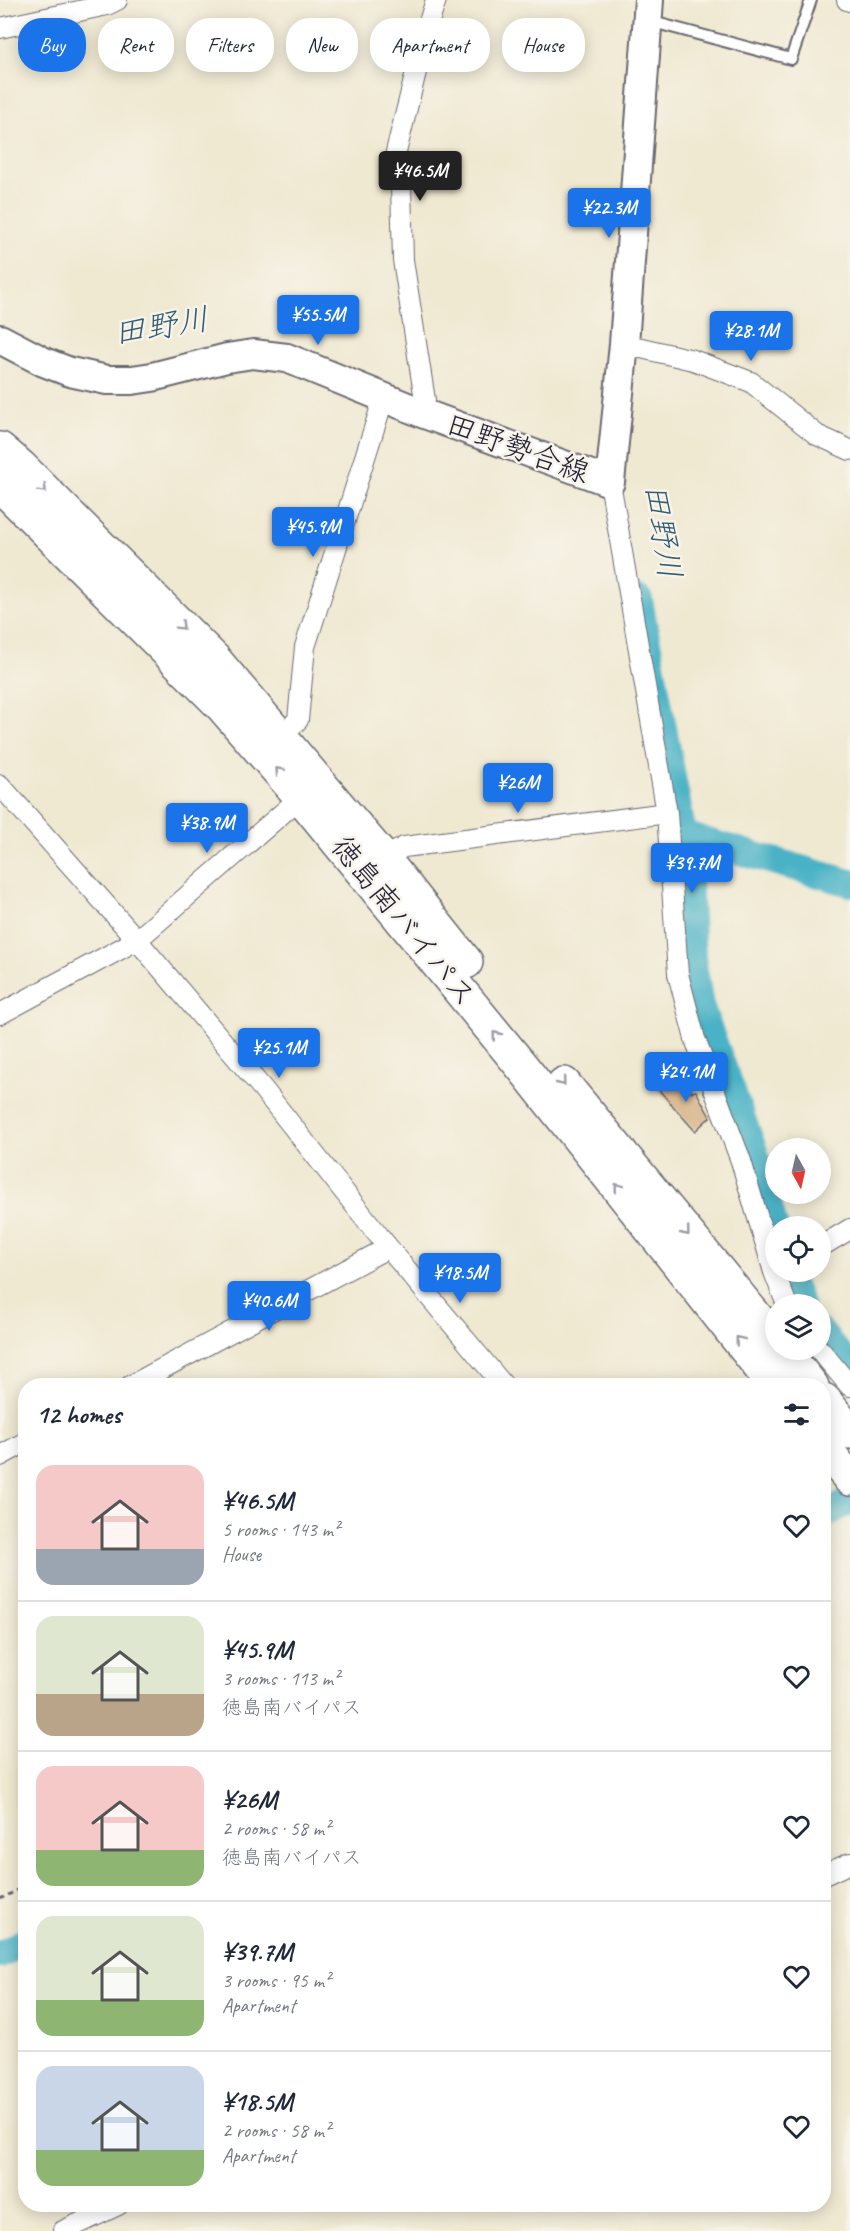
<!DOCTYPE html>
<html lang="en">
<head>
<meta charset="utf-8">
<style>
	:root { --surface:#fff; --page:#f2f2f3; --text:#1f2937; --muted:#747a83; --line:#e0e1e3; --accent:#1a73e8 }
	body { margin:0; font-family:Caveat,"Klee One",sans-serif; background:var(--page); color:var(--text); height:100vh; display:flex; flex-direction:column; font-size:22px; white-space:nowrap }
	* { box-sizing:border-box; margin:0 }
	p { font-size:20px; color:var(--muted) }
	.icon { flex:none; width:33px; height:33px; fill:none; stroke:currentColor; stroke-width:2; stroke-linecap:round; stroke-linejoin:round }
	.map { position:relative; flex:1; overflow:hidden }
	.drawer { position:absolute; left:18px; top:1378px; width:813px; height:834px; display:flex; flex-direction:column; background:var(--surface); border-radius:24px; box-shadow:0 3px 15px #0003 }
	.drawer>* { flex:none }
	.guide { position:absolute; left:18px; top:18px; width:814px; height:54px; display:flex; gap:12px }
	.needle { width:39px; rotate:172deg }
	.controls { position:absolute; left:765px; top:1138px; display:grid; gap:12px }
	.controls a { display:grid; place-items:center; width:66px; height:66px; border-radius:50%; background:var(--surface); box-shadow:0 3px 15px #0003; font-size:30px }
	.price { position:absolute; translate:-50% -51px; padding:0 14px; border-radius:6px; background:var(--accent); color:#fff; font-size:20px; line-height:39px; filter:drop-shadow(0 2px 3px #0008) }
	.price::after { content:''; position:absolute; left:50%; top:36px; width:18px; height:14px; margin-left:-9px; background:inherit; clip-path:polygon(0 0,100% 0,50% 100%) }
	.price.current { background:#222; color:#fff }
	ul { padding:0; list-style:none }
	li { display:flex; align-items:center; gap:18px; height:150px; padding:0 18px }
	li+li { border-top:2px solid var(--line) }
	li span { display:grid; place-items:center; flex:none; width:168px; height:120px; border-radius:18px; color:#555 }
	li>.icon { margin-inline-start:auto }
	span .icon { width:72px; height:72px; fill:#fffc; stroke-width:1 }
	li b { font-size:26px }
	h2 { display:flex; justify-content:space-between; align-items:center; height:72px; padding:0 18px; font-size:26px }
	.tag { padding:0 21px; border-radius:24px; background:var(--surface); box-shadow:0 3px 15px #0003; font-size:21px; line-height:54px }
	.tag.current { background:var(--accent); color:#fff }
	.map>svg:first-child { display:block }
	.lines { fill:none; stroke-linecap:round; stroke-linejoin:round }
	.stream { stroke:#48b2c6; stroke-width:4.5 }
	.river { stroke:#48b2c6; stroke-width:28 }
	.building { fill:#dbbb94 }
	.lane-casing { stroke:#6a6870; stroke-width:14 }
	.street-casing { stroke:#6a6870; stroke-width:22 }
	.secondary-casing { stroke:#6a6870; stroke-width:32 }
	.highway-casing { stroke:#6a6870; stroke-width:36 }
	.path { stroke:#6a6870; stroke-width:3; stroke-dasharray:4.5 4.5; stroke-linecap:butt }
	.lane { stroke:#fff; stroke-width:10 }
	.street { stroke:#fff; stroke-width:20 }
	.secondary { stroke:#fff; stroke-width:28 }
	.highway { stroke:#fff; stroke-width:33 }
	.oneway { stroke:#9c9ca7 }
	.labels { text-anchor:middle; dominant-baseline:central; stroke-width:5; stroke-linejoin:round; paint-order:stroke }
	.street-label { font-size:30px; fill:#22223b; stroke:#f7f3e8 }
	.water-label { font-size:32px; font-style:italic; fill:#315c73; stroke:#f7f3e8 }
</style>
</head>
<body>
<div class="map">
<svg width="850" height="2231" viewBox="0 0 850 2231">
	<rect width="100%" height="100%" fill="#f7f3e8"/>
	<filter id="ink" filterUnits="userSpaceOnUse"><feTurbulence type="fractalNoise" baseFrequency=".0167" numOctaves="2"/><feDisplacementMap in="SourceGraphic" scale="12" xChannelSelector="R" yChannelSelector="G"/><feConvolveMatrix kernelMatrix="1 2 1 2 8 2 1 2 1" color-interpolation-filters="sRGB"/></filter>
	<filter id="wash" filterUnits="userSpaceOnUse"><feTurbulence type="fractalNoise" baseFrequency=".008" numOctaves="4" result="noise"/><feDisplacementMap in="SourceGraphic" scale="24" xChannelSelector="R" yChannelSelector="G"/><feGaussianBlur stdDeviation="1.35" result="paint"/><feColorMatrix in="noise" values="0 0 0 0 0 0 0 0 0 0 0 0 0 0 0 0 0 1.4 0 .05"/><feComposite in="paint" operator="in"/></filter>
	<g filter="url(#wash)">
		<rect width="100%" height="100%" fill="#efe9d2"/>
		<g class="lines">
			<path class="stream" d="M 841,1506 L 850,1515"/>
			<g class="river">
				<path d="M 639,600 L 683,835 L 688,879 L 692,958 L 700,1006 L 755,1154 L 776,1233"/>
				<path d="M 683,835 L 850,883"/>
				<path d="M 786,1272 L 800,1305"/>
				<path d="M 820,1332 L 850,1367"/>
				<path d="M 824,1515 L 850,1501"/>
				<path d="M 0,1955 L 26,1941"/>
			</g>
		</g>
		<g id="blocks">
			<path class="building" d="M 677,1076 L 691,1092 L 696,1091 L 710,1117 L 695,1131 L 659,1090 Z"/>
		</g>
	</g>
	<g filter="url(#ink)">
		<use href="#blocks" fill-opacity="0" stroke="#6a6870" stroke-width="1.5"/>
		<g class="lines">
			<defs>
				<path id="lane" d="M 649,21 L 791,59 L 811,0"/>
				<g id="street">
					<path d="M 847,0 L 850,1"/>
					<path d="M 0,28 L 107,5 L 117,0"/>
					<path d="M 624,344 L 693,360 L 751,382 L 817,435 L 850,450"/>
					<path d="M 422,413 L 425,400 L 403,260 L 401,185 L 397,168 L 396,152 L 427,28 L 436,0"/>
					<path d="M 610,482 L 667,813 L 678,974 L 695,1039 L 741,1161 L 774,1272 L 787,1305"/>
					<path d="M 280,737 L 298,720 L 305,647 L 384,397"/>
					<path d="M 0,785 L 137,940 L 263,1089 L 387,1246 L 504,1386"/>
					<path d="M 383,858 L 404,847 L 667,813"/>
					<path d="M 0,1014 L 137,940 L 301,797"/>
					<path d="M 820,1247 L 850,1229"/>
					<path d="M 820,1350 L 850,1386"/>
					<path d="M 130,1386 L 378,1253 L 387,1246"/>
					<path d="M 0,1456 L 26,1442"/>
					<path d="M 824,1875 L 850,1863"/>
					<path d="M 63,2231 L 118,2205"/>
				</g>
				<path id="secondary" d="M 0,339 L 44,362 L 70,372 L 107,380 L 132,380 L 152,377 L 227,358 L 253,354 L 287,358 L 422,413 L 610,482 L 624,344 L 649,0"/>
				<g id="highway">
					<path d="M 0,449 L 20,466 L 214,659 L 383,858 L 466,962"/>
					<path d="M 0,485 L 221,705 L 301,797 L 524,1069 L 775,1386"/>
					<path d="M 564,1084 L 776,1341"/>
					<path d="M 783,1350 L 812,1386"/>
					<path d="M 824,1400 L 850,1432"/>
					<path d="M 824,1447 L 850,1479"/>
				</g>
			</defs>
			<use href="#lane" class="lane-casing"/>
			<use href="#street" class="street-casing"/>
			<use href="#secondary" class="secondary-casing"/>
			<use href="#highway" class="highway-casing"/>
			<path class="path" d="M 0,1899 L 26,1886"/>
			<use href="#lane" class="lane"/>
			<use href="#street" class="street"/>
			<use href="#secondary" class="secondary"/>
			<use href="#highway" class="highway"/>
		</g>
		<defs><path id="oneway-chevron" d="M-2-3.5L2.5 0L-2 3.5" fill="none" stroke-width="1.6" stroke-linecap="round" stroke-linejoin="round" transform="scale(1.5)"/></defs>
		<g class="oneway">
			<use href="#oneway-chevron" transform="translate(43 489) rotate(45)"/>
			<use href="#oneway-chevron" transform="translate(181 626) rotate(45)"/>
			<use href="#oneway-chevron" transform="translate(279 771) rotate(-131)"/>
			<use href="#oneway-chevron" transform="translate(496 1035) rotate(-129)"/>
			<use href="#oneway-chevron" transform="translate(562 1082) rotate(51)"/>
			<use href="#oneway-chevron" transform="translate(618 1187) rotate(-128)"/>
			<use href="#oneway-chevron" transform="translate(686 1232) rotate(51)"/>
			<use href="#oneway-chevron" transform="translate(739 1340) rotate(-128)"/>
		</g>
	</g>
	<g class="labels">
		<g class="street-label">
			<text transform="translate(518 448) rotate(20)">田野勢合線</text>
			<text transform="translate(404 921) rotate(51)">徳島南バイパス</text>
		</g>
		<g class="water-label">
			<text transform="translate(161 326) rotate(-9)">田野川</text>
			<text transform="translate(663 531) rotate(81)">田野川</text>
		</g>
	</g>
</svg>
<div class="controls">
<a><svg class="needle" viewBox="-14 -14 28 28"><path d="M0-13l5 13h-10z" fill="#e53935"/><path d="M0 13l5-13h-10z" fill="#747a83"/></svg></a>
<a><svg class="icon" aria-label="locate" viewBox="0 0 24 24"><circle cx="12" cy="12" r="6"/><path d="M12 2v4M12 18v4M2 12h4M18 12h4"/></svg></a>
<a><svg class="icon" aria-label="layers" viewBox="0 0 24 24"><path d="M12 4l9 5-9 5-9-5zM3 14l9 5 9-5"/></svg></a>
</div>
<b class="price current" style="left:420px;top:202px">¥46.5M</b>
<b class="price" style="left:609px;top:239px">¥22.3M</b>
<b class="price" style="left:318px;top:346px">¥55.5M</b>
<b class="price" style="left:751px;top:362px">¥28.1M</b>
<b class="price" style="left:313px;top:558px">¥45.9M</b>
<b class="price" style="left:518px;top:814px">¥26M</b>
<b class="price" style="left:207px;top:854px">¥38.9M</b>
<b class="price" style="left:692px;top:894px">¥39.7M</b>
<b class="price" style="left:279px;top:1079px">¥25.1M</b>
<b class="price" style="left:686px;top:1103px">¥24.1M</b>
<b class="price" style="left:460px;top:1304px">¥18.5M</b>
<b class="price" style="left:269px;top:1332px">¥40.6M</b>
<div class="guide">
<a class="tag current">Buy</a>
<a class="tag">Rent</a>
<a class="tag">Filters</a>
<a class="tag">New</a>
<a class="tag">Apartment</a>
<a class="tag">House</a>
</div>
<section class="drawer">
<h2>12 homes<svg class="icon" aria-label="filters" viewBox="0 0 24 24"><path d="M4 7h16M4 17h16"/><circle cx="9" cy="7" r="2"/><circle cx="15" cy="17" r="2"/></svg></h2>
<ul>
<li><span style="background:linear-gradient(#f6c9c9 70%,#9aa5b1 0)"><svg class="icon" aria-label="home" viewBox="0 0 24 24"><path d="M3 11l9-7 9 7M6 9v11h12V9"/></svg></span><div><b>¥46.5M</b><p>5 rooms · 143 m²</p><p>House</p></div><svg class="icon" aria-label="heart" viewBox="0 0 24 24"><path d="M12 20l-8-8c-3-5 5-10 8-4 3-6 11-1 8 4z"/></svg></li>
<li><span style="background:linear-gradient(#dfe7d0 65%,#b9a48a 0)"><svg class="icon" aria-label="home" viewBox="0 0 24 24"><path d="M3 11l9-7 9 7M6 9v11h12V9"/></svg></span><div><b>¥45.9M</b><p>3 rooms · 113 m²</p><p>徳島南バイパス</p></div><svg class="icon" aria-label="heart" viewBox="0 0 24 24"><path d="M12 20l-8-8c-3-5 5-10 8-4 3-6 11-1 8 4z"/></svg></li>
<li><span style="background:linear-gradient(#f6c9c9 70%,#8fb573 0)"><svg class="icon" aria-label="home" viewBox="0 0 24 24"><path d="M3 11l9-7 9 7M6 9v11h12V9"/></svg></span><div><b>¥26M</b><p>2 rooms · 58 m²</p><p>徳島南バイパス</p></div><svg class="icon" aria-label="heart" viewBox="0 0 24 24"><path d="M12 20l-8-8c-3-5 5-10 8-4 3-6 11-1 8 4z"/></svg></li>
<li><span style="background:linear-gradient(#dfe7d0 70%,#8fb573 0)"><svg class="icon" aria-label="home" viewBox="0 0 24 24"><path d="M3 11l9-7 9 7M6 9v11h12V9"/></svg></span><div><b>¥39.7M</b><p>3 rooms · 95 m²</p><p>Apartment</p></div><svg class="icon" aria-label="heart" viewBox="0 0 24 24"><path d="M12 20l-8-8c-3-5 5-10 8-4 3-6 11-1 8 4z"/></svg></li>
<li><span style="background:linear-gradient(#c9d6e8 70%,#8fb573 0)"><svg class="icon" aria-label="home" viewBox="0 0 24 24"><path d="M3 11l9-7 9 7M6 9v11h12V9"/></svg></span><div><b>¥18.5M</b><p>2 rooms · 58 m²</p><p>Apartment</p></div><svg class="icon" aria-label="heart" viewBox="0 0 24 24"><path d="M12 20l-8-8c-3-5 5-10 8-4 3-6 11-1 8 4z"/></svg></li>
</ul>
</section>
</div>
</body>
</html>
